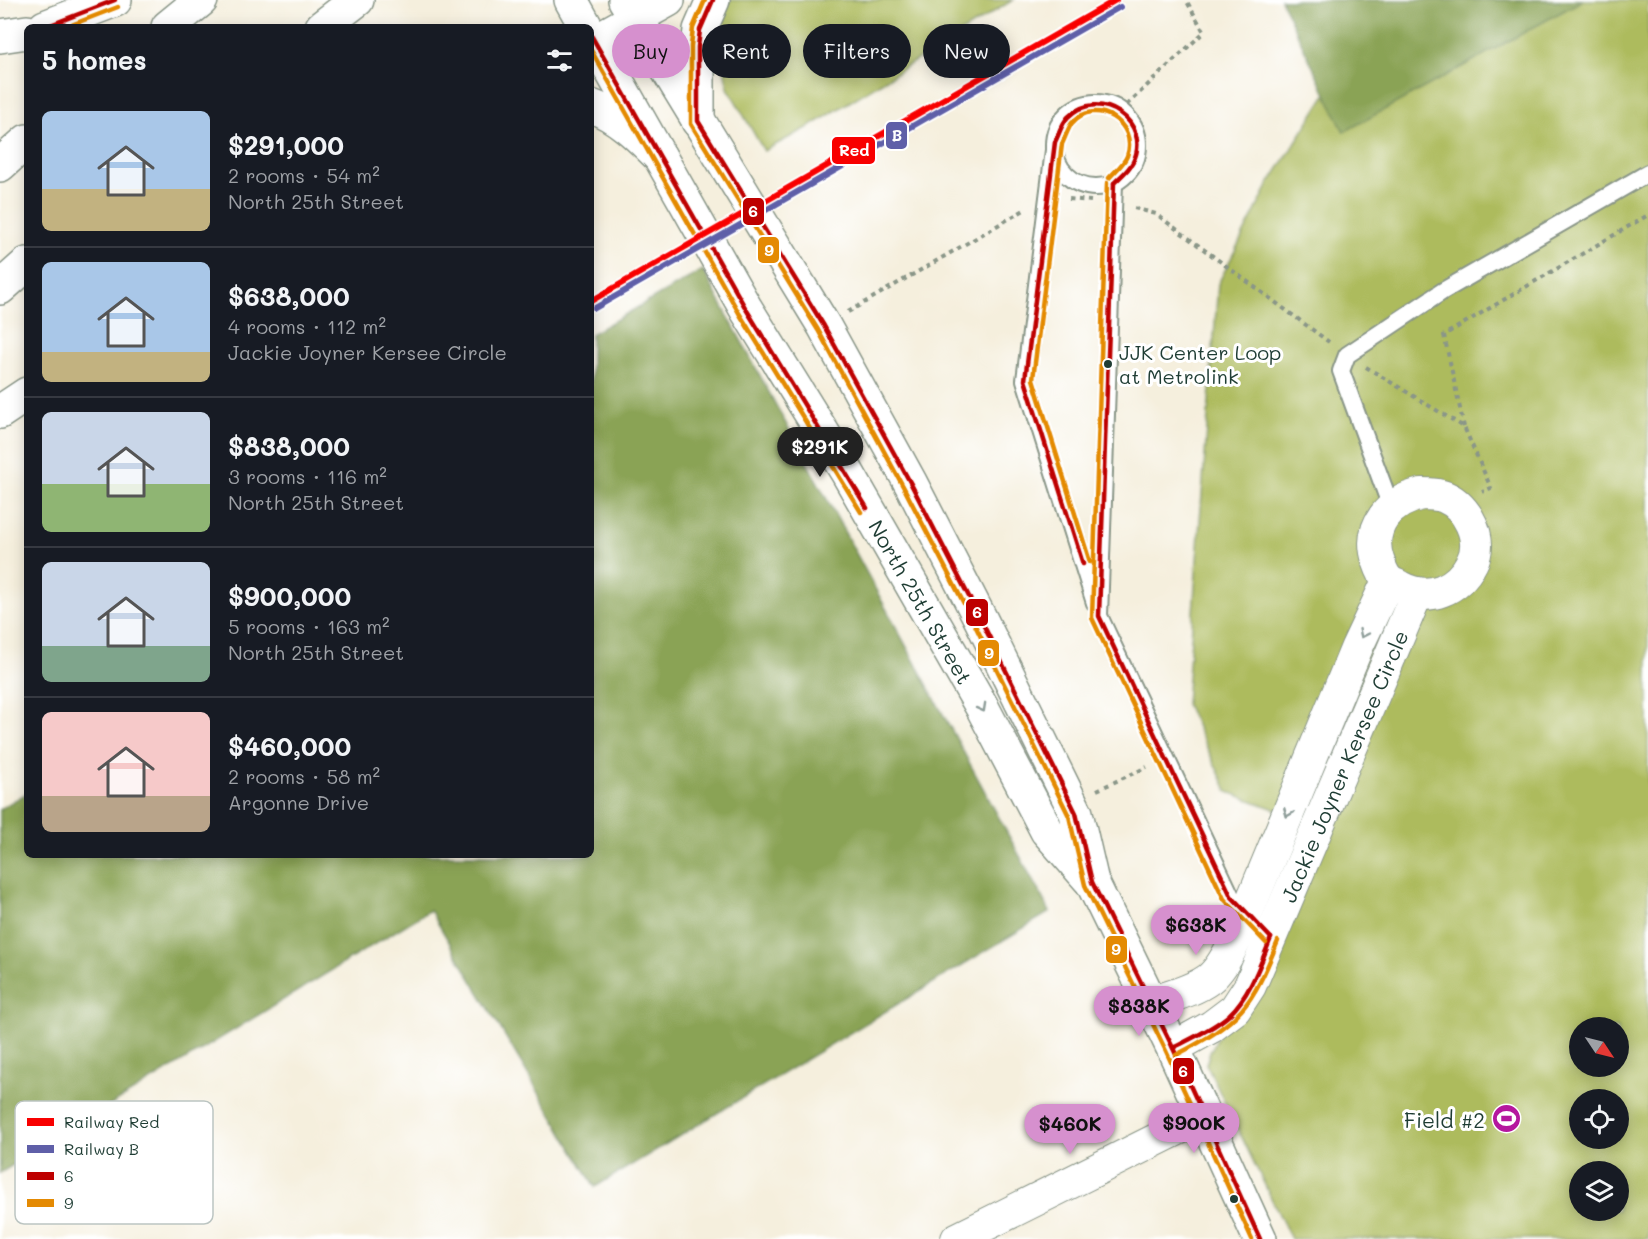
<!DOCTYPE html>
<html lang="en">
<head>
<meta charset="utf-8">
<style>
	:root { --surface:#171b24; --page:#242831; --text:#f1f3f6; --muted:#9ea1a6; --line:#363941; --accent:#d690ce }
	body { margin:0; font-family:Mali,sans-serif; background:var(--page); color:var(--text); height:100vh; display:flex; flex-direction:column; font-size:22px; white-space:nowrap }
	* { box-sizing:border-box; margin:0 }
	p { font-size:20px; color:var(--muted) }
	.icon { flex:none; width:33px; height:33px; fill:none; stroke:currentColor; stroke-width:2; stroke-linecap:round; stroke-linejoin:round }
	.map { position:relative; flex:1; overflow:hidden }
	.drawer { position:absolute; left:24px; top:24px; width:570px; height:834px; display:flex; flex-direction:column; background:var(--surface); border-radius:9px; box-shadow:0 3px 15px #0003 }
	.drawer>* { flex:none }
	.guide { position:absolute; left:612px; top:24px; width:570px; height:54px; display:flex; gap:12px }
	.needle { width:39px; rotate:125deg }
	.tools { position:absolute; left:1569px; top:1017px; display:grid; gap:12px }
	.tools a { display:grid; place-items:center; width:60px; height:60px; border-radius:50%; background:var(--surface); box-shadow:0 3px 15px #0003; font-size:30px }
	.price { position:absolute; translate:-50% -51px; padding:0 14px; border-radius:21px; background:var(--accent); color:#111; font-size:20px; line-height:39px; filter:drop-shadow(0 2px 3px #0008) }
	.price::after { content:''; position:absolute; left:50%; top:36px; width:18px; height:14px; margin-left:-9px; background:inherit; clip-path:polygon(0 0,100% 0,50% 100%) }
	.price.selected { background:#222; color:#fff }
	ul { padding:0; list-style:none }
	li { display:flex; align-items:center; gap:18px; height:150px; padding:0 18px }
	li+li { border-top:2px solid var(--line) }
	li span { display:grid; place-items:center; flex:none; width:168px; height:120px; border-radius:9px; color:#555 }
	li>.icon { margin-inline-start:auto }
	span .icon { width:72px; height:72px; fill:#fffc; stroke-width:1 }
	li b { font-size:26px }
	h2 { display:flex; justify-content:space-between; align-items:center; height:72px; padding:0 18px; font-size:26px }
	.tag { padding:0 21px; border-radius:27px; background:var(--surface); box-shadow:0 3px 15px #0003; font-size:21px; line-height:54px }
	.tag.selected { background:var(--accent); color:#111 }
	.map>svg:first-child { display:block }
	.green { fill:#adbb5d; stroke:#667c48; stroke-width:1.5; fill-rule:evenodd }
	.forest { fill:#8aa354; stroke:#547044; stroke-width:1.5 }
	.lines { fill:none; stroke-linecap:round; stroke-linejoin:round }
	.service-casing { stroke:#8a9688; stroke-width:20 }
	.minor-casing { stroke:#8a9688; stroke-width:34 }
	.secondary-casing { stroke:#8a9688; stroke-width:36 }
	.motorway-casing { stroke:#8a9688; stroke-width:36 }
	.path { stroke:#8a9688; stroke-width:4; stroke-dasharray:4.5 4.5; stroke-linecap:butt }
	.service { stroke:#fff; stroke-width:16 }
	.minor { stroke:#fff; stroke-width:32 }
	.secondary { stroke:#fff; stroke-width:33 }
	.motorway { stroke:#fff; stroke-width:33 }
	.bus-1-casing { stroke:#fff; stroke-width:9 }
	.bus-2-casing { stroke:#fff; stroke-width:9 }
	.bus-1 { stroke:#be0000; stroke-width:4.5 }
	.bus-2 { stroke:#e48a03; stroke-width:4.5 }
	.rail-1-casing { stroke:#fff; stroke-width:10 }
	.rail-2-casing { stroke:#fff; stroke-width:10 }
	.rail-1 { stroke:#f80000; stroke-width:6 }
	.rail-2 { stroke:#5f5fa8; stroke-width:6 }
	.oneway { stroke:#8f9e9a }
	.bus-dot { fill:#1f3d34; stroke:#fff; stroke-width:2 }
	.labels { text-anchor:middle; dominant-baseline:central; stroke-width:6; stroke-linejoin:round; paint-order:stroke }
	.bus-label { font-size:20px; fill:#1f3d34; stroke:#fff; text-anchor:start }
	.street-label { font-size:21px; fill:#1f3d34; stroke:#fff }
	.poi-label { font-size:21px; fill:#1f3d34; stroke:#fff; text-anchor:end }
	.key { fill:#fff; stroke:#bcc5c2; stroke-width:1.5 }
	.key-label { font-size:16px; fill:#1f3d34 }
	.line-badge { stroke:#fff; stroke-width:2 }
	.badge-label { font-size:16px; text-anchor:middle; font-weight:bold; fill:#fff }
</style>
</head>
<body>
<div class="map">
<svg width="1648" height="1239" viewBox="0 0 1648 1239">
	<rect width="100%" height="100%" fill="#fff"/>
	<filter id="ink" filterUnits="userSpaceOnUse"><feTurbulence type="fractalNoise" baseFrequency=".0167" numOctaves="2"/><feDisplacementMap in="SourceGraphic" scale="12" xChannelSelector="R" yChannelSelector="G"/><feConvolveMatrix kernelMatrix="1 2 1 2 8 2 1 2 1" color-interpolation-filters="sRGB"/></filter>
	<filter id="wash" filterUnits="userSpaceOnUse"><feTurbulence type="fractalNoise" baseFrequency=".008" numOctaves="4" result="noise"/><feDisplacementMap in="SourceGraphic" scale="24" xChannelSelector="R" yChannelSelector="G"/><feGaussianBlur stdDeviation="1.35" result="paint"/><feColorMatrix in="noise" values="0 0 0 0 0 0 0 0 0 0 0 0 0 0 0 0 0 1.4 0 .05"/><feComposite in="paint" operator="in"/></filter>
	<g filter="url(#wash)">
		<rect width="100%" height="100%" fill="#f5efdd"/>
		<g class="green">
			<path d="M 727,0 L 1013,0 L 811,126 L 764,151 L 728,88 L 717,35 L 720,9 Z"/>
			<path d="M 1464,0 L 1648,0 L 1648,1239 L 1291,1239 L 1206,1064 L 1210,1052 L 1329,829 L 1228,792 L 1186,704 L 1218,284 L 1269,184 L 1340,72 ZM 1580,1028 L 1618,1028 L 1618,1066 L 1580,1066 ZM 1580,1100 L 1618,1100 L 1618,1138 L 1580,1138 ZM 1580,1172 L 1618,1172 L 1618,1210 L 1580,1210 Z"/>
		</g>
		<g class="forest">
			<path d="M 1281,0 L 1583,0 L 1344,132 Z"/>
			<path d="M 703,270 L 1050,912 L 595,1187 L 430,910 L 0,1173 L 0,809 L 27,793 L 27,855 L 591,855 L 591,334 Z"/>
		</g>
	</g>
	<g filter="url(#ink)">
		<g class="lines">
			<defs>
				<g id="service">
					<circle cx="1096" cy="145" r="42"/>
					<path d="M 1055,142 L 1025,380 L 1095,603"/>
					<path d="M 1114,183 L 1099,616 L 1231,896 L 1249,917"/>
					<path d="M 1391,507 L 1341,371 L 1347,355 L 1443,291 L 1648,173"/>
				</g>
				<g id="minor">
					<path d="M 1422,494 C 1429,494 1438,494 1445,497 C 1467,506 1484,539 1472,562 C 1458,589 1429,603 1400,587 C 1397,585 1391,583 1388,580 C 1383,575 1380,566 1378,560 C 1367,526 1390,501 1422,494 Z"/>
					<path d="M 1151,1003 C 1170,996 1193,991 1209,979 C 1221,970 1229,952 1236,939 L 1357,647 L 1388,581"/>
					<path id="s1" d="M 1173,1048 L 1211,1027 L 1235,1009 L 1250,986 L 1417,593"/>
					<path d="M 957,1239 L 1204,1116"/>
				</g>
				<g id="secondary">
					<path d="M 571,0 L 586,27"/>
					<path d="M 625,0 L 824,326 L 911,484 L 981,620 L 1076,813 L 1092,882 L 1173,1048 L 1260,1239"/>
					<path id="s2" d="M 591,35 L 746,309 L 847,472 L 982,707 L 1047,831 L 1089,879"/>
				</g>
				<g id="motorway">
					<path d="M 45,27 L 115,0"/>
					<path d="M 168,27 L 201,0"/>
					<path d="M 322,27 L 357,0"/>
					<path d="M 0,36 L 27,32"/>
					<path d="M 591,43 L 668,0"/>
					<path d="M 591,106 C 618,115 640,137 660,157"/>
					<path d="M 698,121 L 698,47 L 700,30 L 713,0"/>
					<path d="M 0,165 L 27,141"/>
					<path d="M 0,288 L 27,264"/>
					<path d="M 0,412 L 27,394"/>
				</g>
			</defs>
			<use href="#service" class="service-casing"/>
			<use href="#minor" class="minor-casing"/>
			<use href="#secondary" class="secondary-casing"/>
			<use href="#motorway" class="motorway-casing"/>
			<g class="path">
				<path d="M 1120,111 L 1204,32 L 1186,0"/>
				<path d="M 1069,199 L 1091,201"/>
				<path d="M 1134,208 L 1156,214 L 1329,342"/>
				<path d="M 848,312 L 1026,209"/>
				<path d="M 1366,367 L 1464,427 L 1491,488 L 1482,492"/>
				<path d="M 1464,427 L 1444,335 L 1648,215"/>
				<path d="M 1097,790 L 1147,767"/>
			</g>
			<use href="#service" class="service"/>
			<use href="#minor" class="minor"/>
			<use href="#secondary" class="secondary"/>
			<use href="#motorway" class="motorway"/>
			<defs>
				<g id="bus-1">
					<path d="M 713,0 L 700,30 L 698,47 L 698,121 L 824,326 L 911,484 L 981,620 L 1076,813 L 1092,882 L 1173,1048 L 1260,1239"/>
					<path d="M 45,27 L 115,0"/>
					<path d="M 591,35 L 746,309 L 867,508"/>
					<path d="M 1114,183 L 1099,616 L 1231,896 L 1271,938"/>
					<path d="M 1083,564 L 1025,380 L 1055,142 C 1059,134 1062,123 1068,117 C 1099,86 1153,122 1133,162 C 1129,170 1120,177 1114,183"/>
					<path d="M 1173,1048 C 1192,1038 1213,1029 1229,1015 C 1250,995 1260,965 1271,938"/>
				</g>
				<g id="bus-2">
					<path d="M 705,0 L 693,28 L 691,46 L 691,124 L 818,330 L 904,488 L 974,623 L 1069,816 L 1085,885 L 1166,1051 L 1252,1239"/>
					<path d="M 66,27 L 118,7"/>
					<path d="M 591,50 L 739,313 L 861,512"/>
					<path d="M 1107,183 L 1092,618 L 1224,899 L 1266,943"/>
					<path d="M 1090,562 L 1033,379 L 1062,144 C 1065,138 1068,128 1072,123 C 1095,96 1139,123 1127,156 C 1124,164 1114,172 1109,178"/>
					<path d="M 1176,1055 C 1241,1021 1251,1008 1278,941"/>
				</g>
			</defs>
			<use href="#bus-1" class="bus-1-casing"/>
			<use href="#bus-2" class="bus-2-casing"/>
			<use href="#bus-1" class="bus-1"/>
			<use href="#bus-2" class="bus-2"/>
			<defs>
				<path id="rail-1" d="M 591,301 L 1116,0"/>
				<path id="rail-2" d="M 595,308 L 1120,7"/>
			</defs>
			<use href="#rail-1" class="rail-1-casing"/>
			<use href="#rail-2" class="rail-2-casing"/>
			<use href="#rail-1" class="rail-1"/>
			<use href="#rail-2" class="rail-2"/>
		</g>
		<defs><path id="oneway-chevron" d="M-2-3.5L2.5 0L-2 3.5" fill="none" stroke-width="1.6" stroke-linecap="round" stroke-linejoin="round" transform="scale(1.5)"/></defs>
		<g class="oneway">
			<use href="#oneway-chevron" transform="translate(1363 634) rotate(115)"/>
			<use href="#oneway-chevron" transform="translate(982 708) rotate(61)"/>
			<use href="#oneway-chevron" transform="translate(1288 813) rotate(112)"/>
		</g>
	</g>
	<defs>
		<symbol id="stadium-disc" viewBox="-11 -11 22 22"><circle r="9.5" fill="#b5179e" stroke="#fff"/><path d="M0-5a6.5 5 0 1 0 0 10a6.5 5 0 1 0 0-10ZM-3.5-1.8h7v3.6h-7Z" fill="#fff"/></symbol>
	</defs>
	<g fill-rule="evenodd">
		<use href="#stadium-disc" x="1490" y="1102" width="33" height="33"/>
	</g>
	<g class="bus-dot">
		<circle cx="1108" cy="364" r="5"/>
		<circle cx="1234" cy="1199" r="5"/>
	</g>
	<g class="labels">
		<g class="bus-label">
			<text x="1119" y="352">JJK Center Loop<tspan x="1119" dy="24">at Metrolink</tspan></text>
		</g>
		<g class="street-label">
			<text stroke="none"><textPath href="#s2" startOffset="656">North 25th Street</textPath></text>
			<text stroke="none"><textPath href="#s1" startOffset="340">Jackie Joyner Kersee Circle</textPath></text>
		</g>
		<g class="poi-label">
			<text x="1485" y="1119">Field #2</text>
		</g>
	</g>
	<rect x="15" y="1101" width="198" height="123" rx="9" class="key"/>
	<rect x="27" y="1118" width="27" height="8" fill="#f80000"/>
	<rect x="27" y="1145" width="27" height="8" fill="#5f5fa8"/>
	<rect x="27" y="1172" width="27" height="8" fill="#be0000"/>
	<rect x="27" y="1199" width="27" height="8" fill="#e48a03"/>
	<g class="key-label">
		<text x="64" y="1128">Railway Red</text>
		<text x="64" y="1155">Railway B</text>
		<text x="64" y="1182">6</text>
		<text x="64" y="1209">9</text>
	</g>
	<g class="line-badge">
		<rect x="885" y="121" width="23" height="29" rx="6" fill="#5f5fa8"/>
		<rect x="831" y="136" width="45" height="29" rx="6" fill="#f80000"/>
		<rect x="742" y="197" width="23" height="29" rx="6" fill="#be0000"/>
		<rect x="757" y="236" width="23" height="28" rx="6" fill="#e48a03"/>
		<rect x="965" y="598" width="24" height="29" rx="6" fill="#be0000"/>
		<rect x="977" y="639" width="23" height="28" rx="6" fill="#e48a03"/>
		<rect x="1105" y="935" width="23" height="29" rx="6" fill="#e48a03"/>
		<rect x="1172" y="1057" width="23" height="28" rx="6" fill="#be0000"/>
	</g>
	<g class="badge-label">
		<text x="897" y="141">B</text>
		<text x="854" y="156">Red</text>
		<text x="753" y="217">6</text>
		<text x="769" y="256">9</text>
		<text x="977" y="618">6</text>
		<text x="989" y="659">9</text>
		<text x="1116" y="955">9</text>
		<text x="1183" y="1077">6</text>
	</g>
</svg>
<div class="tools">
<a><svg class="needle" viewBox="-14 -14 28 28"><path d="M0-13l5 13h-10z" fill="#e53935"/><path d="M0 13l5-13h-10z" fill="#9ea1a6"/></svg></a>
<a><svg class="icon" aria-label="locate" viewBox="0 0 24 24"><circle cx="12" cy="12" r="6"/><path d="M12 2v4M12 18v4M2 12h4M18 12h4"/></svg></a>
<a><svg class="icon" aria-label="layers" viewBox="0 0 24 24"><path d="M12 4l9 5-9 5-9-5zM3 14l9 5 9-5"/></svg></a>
</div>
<b class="price selected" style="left:820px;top:478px">$291K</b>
<b class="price" style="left:1196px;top:956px">$638K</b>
<b class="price" style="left:1139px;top:1037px">$838K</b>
<b class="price" style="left:1194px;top:1154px">$900K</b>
<b class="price" style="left:1070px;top:1155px">$460K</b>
<div class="guide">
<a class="tag selected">Buy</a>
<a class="tag">Rent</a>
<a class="tag">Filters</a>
<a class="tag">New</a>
</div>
<section class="drawer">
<h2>5 homes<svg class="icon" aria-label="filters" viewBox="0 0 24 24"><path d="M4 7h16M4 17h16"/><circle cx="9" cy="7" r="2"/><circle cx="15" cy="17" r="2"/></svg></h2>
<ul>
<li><span style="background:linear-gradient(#a9c7e8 65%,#c2b280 0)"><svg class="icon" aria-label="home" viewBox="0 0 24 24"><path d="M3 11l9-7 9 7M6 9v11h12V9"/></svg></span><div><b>$291,000</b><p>2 rooms · 54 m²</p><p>North 25th Street</p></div></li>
<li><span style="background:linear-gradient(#a9c7e8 75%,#c2b280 0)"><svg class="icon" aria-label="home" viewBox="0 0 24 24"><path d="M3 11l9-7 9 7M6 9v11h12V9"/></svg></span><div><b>$638,000</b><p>4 rooms · 112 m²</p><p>Jackie Joyner Kersee Circle</p></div></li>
<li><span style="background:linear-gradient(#c9d6e8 60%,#8fb573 0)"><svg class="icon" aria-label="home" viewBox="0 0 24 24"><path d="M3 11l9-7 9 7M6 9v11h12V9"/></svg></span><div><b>$838,000</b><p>3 rooms · 116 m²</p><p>North 25th Street</p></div></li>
<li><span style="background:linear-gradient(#c9d6e8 70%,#7fa58c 0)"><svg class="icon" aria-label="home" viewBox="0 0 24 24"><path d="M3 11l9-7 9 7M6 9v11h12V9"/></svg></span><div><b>$900,000</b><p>5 rooms · 163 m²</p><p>North 25th Street</p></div></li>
<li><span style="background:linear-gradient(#f6c9c9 70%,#b9a48a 0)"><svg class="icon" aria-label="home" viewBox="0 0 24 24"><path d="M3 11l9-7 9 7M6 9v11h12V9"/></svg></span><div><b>$460,000</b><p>2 rooms · 58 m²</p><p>Argonne Drive</p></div></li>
</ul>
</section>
</div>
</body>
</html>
